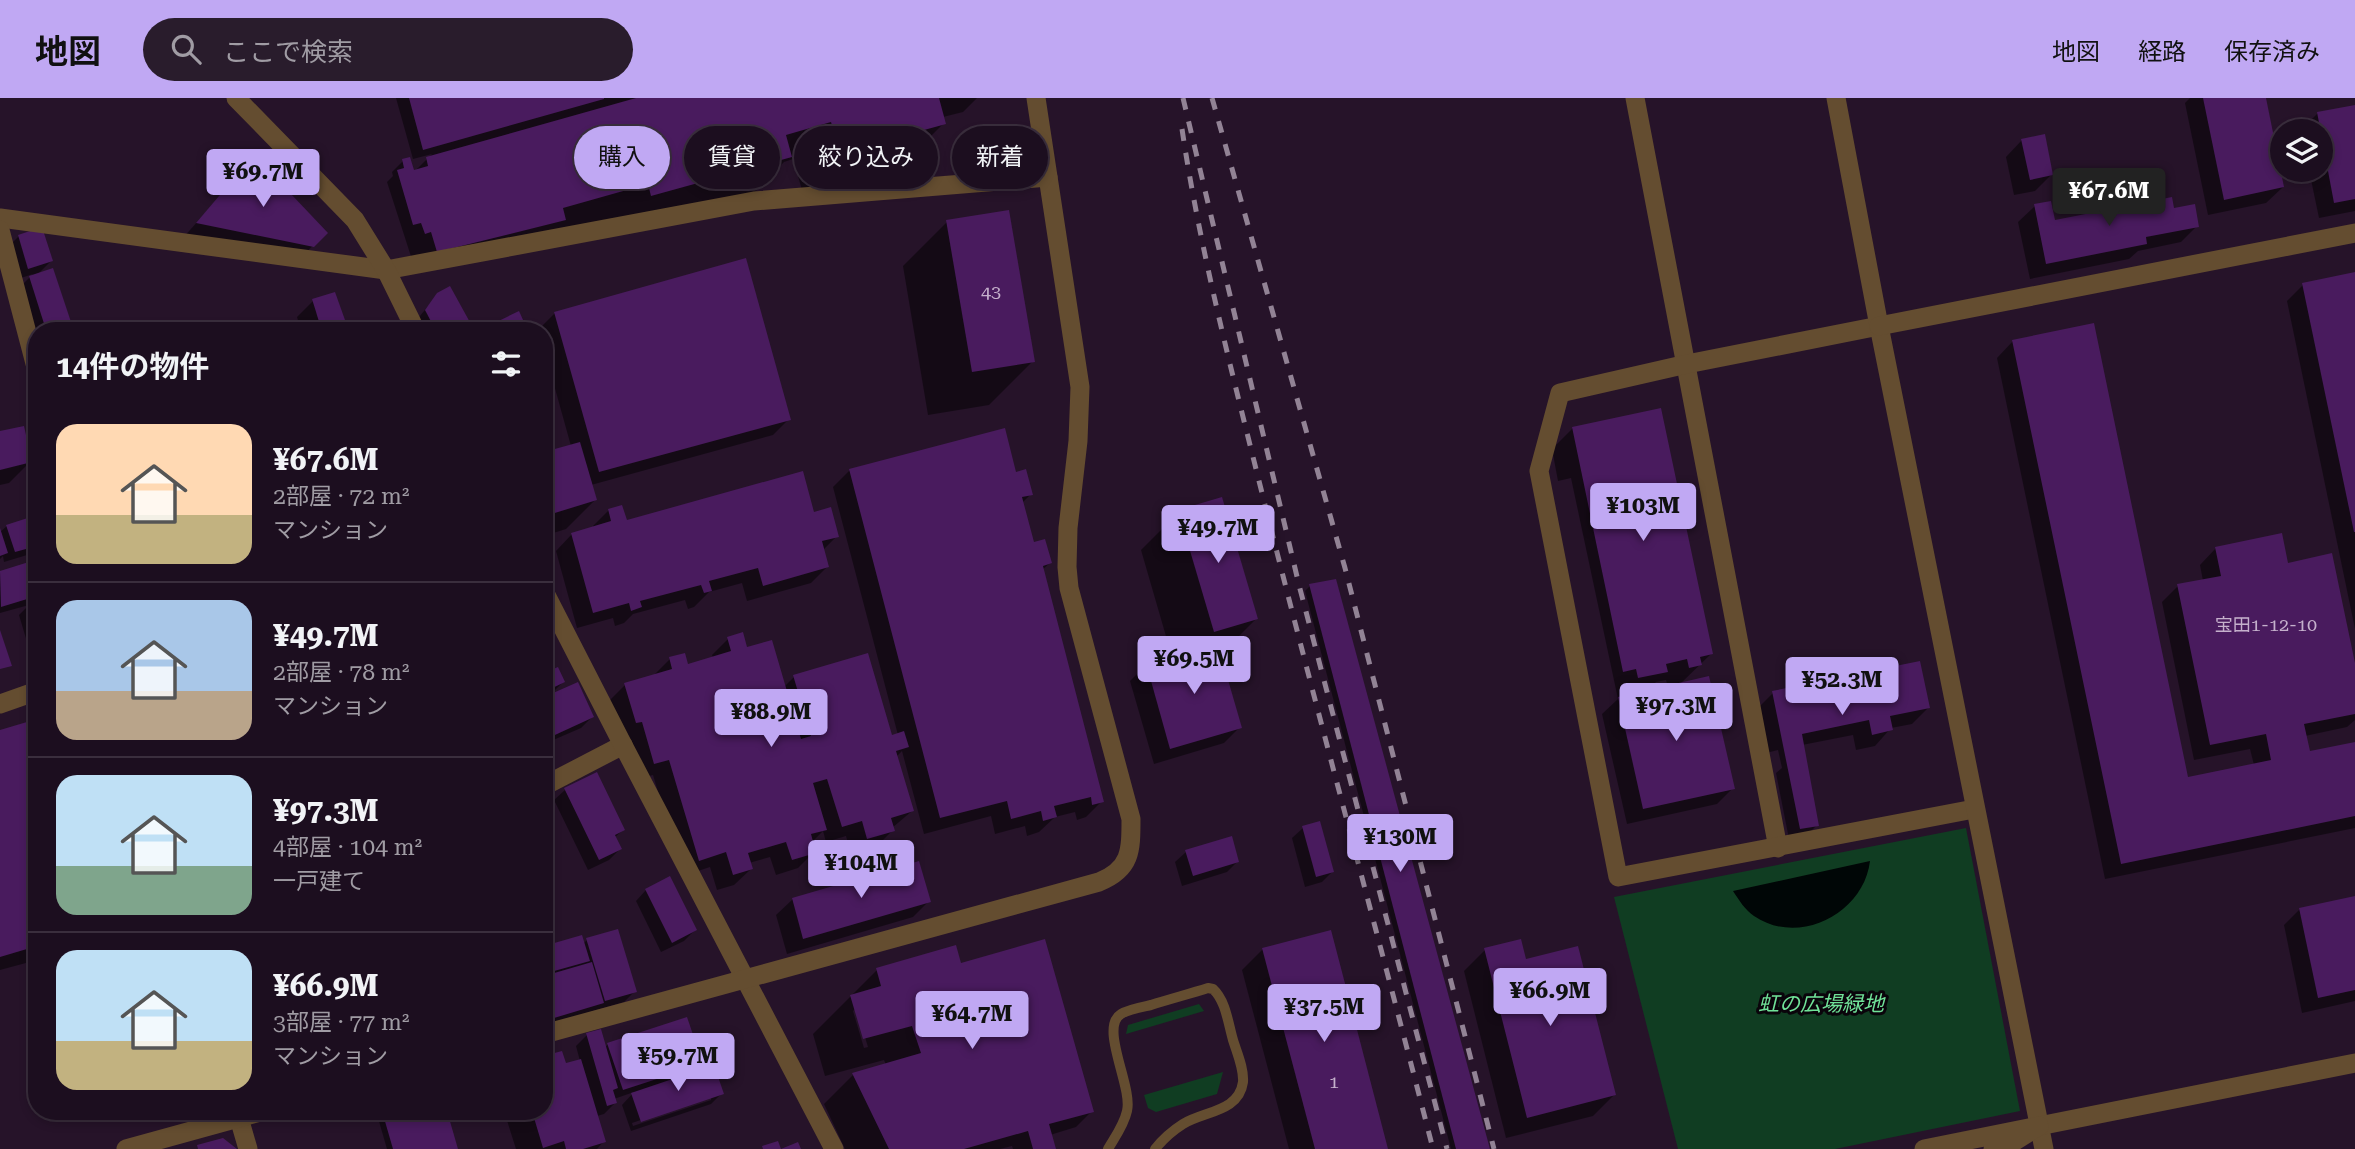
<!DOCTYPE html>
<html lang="ja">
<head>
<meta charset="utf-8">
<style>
	:root { --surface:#1c0e1f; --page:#291c2c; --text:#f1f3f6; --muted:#a09ca4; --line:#3a2e3d; --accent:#c0a8f3 }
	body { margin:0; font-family:"Roboto Serif","Noto Sans JP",serif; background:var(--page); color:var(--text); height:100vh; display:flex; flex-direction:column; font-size:26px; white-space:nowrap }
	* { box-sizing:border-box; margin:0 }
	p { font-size:23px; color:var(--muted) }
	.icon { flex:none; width:38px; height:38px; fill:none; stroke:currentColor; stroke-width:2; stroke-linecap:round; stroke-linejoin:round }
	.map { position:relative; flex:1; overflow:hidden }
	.details { position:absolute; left:28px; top:224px; width:525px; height:798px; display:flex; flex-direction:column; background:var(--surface); border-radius:28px; box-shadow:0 4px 10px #0003,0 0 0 2px var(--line) }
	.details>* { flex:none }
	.banner { position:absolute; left:574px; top:28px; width:665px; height:63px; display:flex; gap:14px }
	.buttons { position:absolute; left:2270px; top:21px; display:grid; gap:14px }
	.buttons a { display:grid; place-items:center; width:63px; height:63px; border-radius:50%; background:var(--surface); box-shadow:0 4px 10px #0003,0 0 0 2px var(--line); font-size:35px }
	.price { position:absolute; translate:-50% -60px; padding:0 16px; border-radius:7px; background:var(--accent); color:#111; font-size:23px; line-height:46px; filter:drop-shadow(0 2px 4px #0008) }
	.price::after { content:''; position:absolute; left:50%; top:42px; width:21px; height:16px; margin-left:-10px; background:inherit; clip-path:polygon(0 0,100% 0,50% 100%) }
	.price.active { background:#222; color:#fff }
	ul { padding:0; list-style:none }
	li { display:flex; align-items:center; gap:21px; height:175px; padding:0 28px }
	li+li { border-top:2px solid var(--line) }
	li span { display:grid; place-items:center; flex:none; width:196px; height:140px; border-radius:21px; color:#555 }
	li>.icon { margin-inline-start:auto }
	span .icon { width:84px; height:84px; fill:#fffc; stroke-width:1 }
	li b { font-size:30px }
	h2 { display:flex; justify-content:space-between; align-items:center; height:84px; padding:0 28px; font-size:30px }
	.pill { padding:0 24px; border-radius:32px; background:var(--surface); box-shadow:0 4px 10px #0003,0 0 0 2px var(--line); font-size:24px; line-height:63px }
	.pill.active { background:var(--accent); color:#111 }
	header { display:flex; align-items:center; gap:42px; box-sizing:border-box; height:98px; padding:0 35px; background:var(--accent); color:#111 }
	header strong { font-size:33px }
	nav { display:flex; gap:38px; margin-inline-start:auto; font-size:24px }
	.search { width:490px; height:63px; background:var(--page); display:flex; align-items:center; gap:18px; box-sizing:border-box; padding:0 24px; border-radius:38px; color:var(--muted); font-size:26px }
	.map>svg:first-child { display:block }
	.green { fill:#103d22 }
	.water { fill:#000606 }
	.shadow { fill:#0007; fill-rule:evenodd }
	.building { fill:#491b5e }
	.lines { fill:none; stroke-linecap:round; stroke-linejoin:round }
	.service { stroke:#644d30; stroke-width:10 }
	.minor { stroke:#644d30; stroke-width:19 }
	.tertiary { stroke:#644d30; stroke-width:19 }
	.rail { stroke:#928395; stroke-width:5; stroke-dasharray:12 12; stroke-linecap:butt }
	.labels { text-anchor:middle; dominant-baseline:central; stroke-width:6; stroke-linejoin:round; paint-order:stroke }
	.number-label { font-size:18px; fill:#c5b0cc }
	.park-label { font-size:21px; font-style:italic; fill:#70e298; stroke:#0a040b }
</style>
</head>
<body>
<header>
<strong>地図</strong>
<div class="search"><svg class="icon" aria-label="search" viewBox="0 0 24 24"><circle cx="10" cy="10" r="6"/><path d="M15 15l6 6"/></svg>ここで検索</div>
<nav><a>地図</a><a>経路</a><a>保存済み</a></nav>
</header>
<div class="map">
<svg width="2355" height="1051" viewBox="0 0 2355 1051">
	<rect width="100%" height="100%" fill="#261329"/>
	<g class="green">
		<path d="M 1966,730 L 2020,1013 L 1835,1051 L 1678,1051 L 1614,799 Z"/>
		<path d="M 1199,906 L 1204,913 L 1126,936 L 1128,927 Z"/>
		<path d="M 1223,974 L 1217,996 L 1156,1014 L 1148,1010 L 1144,997 Z"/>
	</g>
	<path class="water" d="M 1870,763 C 1864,815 1799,849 1754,818 C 1745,812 1739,802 1733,793 Z"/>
	<g class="shadow">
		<path d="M 396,0 L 977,0 L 963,14 L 943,19 L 944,25 L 906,63 L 802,92 L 793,61 L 784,64 L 752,97 L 416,174 L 387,84 L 393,78 L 392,74 L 403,63 L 413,75 L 432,56 L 413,61 Z"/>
		<path d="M 2190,0 L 2264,0 L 2283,89 L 2266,105 L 2208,117 L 2185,5 Z"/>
		<path d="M 2355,9 L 2355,113 L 2319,120 L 2309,72 L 2320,72 L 2320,33 L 2301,32 L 2317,16 Z"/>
		<path d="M 2022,42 L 2051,77 L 2035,93 L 2014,97 L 2006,59 Z"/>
		<path d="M 254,60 L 326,135 L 296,164 L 182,141 Z"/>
		<path d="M 2035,108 L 2053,124 L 2173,112 L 2197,128 L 2181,144 L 2138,153 L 2129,161 L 2030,181 L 2018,124 Z"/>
		<path d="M 947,124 L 1033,263 L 989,307 L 928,317 L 903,168 Z"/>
		<path d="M 19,138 L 51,163 L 37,177 L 69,224 L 60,233 L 37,233 L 37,241 L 19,190 L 33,176 L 18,181 L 8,149 Z"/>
		<path d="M 2355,176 L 2355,531 L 2287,203 L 2303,187 Z"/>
		<path d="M 438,196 L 470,228 L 465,233 L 420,233 L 415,224 Z"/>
		<path d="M 313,203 L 343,222 L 331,233 L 301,233 L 297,219 Z"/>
		<path d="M 555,215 L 789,321 L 773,337 L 591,387 L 595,402 L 566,431 L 544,438 L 544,356 L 571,348 L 544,251 L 544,233 L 539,231 Z"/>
		<path d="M 2013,243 L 2187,681 L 2254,667 L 2250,651 L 2194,662 L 2162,504 L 2178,488 L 2203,483 L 2200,467 L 2216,450 L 2286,467 L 2355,574 L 2355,622 L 2347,629 L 2305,638 L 2308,656 L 2355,646 L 2355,730 L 2105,781 L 1997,260 Z"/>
		<path d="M 1573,330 L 1711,556 L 1680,586 L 1733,690 L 1717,706 L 1627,726 L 1602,616 L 1618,601 L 1571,380 L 1558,383 L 1552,351 ZM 1666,582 L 1668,589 L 1645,594 L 1656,584 Z"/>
		<path d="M 0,335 L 30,364 L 9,385 L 0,387 Z"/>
		<path d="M 850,372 L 1015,376 L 1031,396 L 1022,405 L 1033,446 L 1050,465 L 1042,472 L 1102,703 L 1086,719 L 1077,722 L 1075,714 L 1055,719 L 1039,734 L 1027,738 L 1025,728 L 995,736 L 991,718 L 924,736 L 902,653 L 896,659 L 912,713 L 892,730 L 893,732 L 877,748 L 851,756 L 846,738 L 826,744 L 823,733 L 812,744 L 814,754 L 798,770 L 776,777 L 770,759 L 749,765 L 751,771 L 734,787 L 717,792 L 710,769 L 683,778 L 653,677 L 638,681 L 609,603 L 625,587 L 654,577 L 670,561 L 687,568 L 713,560 L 712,557 L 728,541 L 746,551 L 784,589 L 794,579 L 891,639 L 898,637 L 833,389 Z"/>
		<path d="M 609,412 L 626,424 L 813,416 L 837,438 L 823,452 L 827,469 L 811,485 L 747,503 L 742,485 L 709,494 L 694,509 L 688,511 L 685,502 L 633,516 L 624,525 L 615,528 L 613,520 L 577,530 L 556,453 L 572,436 L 593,430 L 593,428 Z"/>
		<path d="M 1179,414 L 1256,521 L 1219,558 L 1240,629 L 1224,645 L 1154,666 L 1130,583 L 1146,567 L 1172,559 L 1141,452 Z"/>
		<path d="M 37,419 L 37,454 L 4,464 L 3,458 L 0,461 L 0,434 L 7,428 Z"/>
		<path d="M 31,466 L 37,485 L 37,499 L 30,506 L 37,504 L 37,563 L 33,564 L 19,517 L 29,507 L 0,515 L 0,475 Z"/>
		<path d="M 1310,488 L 1488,1051 L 1451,1051 L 1305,493 Z"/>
		<path d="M 544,577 L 563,584 L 548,599 L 592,619 L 581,630 L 544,646 Z"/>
		<path d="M 1773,595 L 1928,610 L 1912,626 L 1891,630 L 1875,648 L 1856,652 L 1853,637 L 1802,647 L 1817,727 L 1806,738 L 1789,741 L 1776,675 L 1782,670 L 1778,652 L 1766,655 L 1757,611 Z"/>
		<path d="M 37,622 L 37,862 L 0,872 L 0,633 Z"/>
		<path d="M 596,677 L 623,732 L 614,740 L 620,751 L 609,762 L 588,772 L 554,702 L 565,692 Z"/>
		<path d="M 1303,730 L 1332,774 L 1322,784 L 1305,789 L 1292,740 Z"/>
		<path d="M 1186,754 L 1237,764 L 1227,774 L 1182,788 L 1175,764 Z"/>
		<path d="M 646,792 L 695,832 L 684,843 L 661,854 L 636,803 Z"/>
		<path d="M 2355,799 L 2355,903 L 2302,915 L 2284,827 L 2300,811 Z"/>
		<path d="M 793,801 L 929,803 L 913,819 L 787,856 L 776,817 Z"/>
		<path d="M 587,842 L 635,893 L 624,904 L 593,913 L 544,933 L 544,850 L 583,846 Z"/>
		<path d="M 1263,851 L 1386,1051 L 1289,1051 L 1242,872 Z"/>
		<path d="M 1485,852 L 1525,863 L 1614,997 L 1593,1018 L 1506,1040 L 1464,873 Z"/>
		<path d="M 960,867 L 1092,1013 L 1076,1029 L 1050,1037 L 1054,1051 L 1013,1051 L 1012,1048 L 1000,1051 L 845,1051 L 824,1006 L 853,977 L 886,967 L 884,962 L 825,978 L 813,936 L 877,872 ZM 856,910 L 868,949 L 864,950 L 853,913 Z"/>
		<path d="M 587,937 L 605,950 L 608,946 L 701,966 L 690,977 L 722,995 L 711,1006 L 631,1033 L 622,1007 L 634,994 L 614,1001 L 615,1005 L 604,1016 L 597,1018 L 604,1043 L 597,1051 L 516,1051 L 504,1013 L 544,1013 L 546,973 L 544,963 L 548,959 L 560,969 L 580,963 L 576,948 ZM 711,998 L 711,1002 L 633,1028 L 632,1025 Z"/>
		<path d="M 376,1013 L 445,1013 L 456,1051 L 387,1051 Z"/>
	</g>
	<g class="building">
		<path d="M 409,0 L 604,0 L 604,1 L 423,52 Z"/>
		<path d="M 636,0 L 939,0 L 946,26 L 840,55 L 831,24 L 786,37 L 792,59 L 651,98 L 648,86 L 563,110 L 566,122 L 437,154 L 431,134 L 425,136 L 421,125 L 413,127 L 397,72 L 404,70 L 402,61 L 410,59 L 414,72 L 428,68 L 426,59 Z"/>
		<path d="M 2203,0 L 2266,0 L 2284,89 L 2224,102 Z"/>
		<path d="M 2355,7 L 2355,101 L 2334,105 L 2317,14 Z"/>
		<path d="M 2045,36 L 2053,77 L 2030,82 L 2021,41 Z"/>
		<path d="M 254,57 L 328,135 L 314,149 L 196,125 Z"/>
		<path d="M 2172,99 L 2174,110 L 2195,106 L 2199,129 L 2146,139 L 2147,146 L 2046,166 L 2034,106 L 2051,103 L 2055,122 Z"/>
		<path d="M 1009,112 L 1035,264 L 972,274 L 946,122 Z"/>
		<path d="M 42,129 L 53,163 L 28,171 L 18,137 Z"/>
		<path d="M 746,160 L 791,322 L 599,374 L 554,214 Z"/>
		<path d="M 53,170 L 71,224 L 46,232 L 29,178 Z"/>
		<path d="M 2355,174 L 2355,434 L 2354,434 L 2302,185 Z"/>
		<path d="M 450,188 L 472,228 L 464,233 L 436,233 L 425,212 L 437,195 Z"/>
		<path d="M 335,194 L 345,222 L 321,230 L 312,201 Z"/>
		<path d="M 519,213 L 528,233 L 478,233 Z"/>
		<path d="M 2094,225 L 2188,679 L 2271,662 L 2266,636 L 2210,647 L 2177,486 L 2221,478 L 2215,449 L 2282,435 L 2288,465 L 2332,455 L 2355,565 L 2355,616 L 2304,626 L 2310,653 L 2355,644 L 2355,718 L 2121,766 L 2012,242 Z"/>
		<path d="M 1661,310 L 1713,556 L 1700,559 L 1702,567 L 1689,570 L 1687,561 L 1666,566 L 1668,574 L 1638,580 L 1636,571 L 1623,574 L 1572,329 Z"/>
		<path d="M 24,328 L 32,364 L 0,372 L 0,333 Z"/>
		<path d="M 1005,330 L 1016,374 L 1026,371 L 1033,397 L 1022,399 L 1034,444 L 1045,441 L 1052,465 L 1043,468 L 1104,704 L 1092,707 L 1091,699 L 1054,708 L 1057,719 L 1043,723 L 1041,713 L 1011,721 L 1007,703 L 940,720 L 849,371 Z"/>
		<path d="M 580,344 L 597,402 L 545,418 L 544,354 Z"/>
		<path d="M 803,373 L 814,414 L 831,409 L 839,439 L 822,443 L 829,469 L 763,488 L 758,470 L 709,483 L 712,493 L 704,495 L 701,487 L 640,503 L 642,509 L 631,513 L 629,505 L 593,515 L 571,435 L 611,423 L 608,411 L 622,407 L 627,422 Z"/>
		<path d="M 1222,399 L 1258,521 L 1214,534 L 1178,412 Z"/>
		<path d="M 37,417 L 37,448 L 15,454 L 6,427 Z"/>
		<path d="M 0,430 L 8,455 L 0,458 Z"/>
		<path d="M 32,463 L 37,479 L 37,498 L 1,509 L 0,473 Z"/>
		<path d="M 1336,481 L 1490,1051 L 1456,1051 L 1309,486 Z"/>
		<path d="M 37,502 L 37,530 L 36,530 L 29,505 Z"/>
		<path d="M 0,532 L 12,568 L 0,571 Z"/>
		<path d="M 743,534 L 747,549 L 772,542 L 801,641 L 811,638 L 793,577 L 868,555 L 892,637 L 904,633 L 909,649 L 896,653 L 914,713 L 891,720 L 895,733 L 867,741 L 862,723 L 842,729 L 827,681 L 813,685 L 827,732 L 811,736 L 816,755 L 792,762 L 786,744 L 748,755 L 753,771 L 733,777 L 726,754 L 699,763 L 669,662 L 654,666 L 642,624 L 636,625 L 624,585 L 672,571 L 669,559 L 685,555 L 688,566 L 731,553 L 727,539 Z"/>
		<path d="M 1217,544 L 1242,630 L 1170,651 L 1146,565 Z"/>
		<path d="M 1920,563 L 1930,610 L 1890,618 L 1893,632 L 1872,637 L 1869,622 L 1802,636 L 1819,728 L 1800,731 L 1772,593 Z"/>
		<path d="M 558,569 L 565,584 L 544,594 L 544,575 Z"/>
		<path d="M 1709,578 L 1735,691 L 1643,711 L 1618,599 Z"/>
		<path d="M 578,584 L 594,619 L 544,642 L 544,599 Z"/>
		<path d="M 37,621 L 37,848 L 0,859 L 0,632 Z"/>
		<path d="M 597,674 L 625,732 L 615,737 L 622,751 L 599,762 L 564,690 Z"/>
		<path d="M 1320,723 L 1334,774 L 1316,779 L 1302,728 Z"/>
		<path d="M 1232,738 L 1239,764 L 1193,778 L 1185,752 Z"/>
		<path d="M 919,763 L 931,804 L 803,841 L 792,800 Z"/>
		<path d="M 670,778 L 697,832 L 672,845 L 645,791 Z"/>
		<path d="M 2355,798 L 2355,892 L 2318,900 L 2299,810 Z"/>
		<path d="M 618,831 L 637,894 L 605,903 L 586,840 Z"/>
		<path d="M 1331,832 L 1348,897 L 1388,1051 L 1315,1051 L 1262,850 Z"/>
		<path d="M 582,837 L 590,863 L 547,875 L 544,864 L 544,848 Z"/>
		<path d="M 1045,841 L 1094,1014 L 1049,1026 L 1056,1051 L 1033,1051 L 1028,1033 L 964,1051 L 889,1051 L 852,975 L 921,955 L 912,928 L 863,941 L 850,897 L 881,888 L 876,870 L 956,847 L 961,865 Z"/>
		<path d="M 1521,841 L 1526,861 L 1578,848 L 1616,997 L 1527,1020 L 1484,850 Z"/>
		<path d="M 592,864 L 604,905 L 544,923 L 544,878 Z"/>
		<path d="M 687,919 L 703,966 L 623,992 L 607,945 Z"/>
		<path d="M 601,931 L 618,990 L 613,992 L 617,1005 L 607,1008 L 586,935 Z"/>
		<path d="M 562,953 L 566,965 L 581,961 L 606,1044 L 583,1051 L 566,1051 L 564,1043 L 543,1050 L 532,1013 L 544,1013 L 544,972 L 551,970 L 547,957 Z"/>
		<path d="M 714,967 L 724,996 L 641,1024 L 631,995 Z"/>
		<path d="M 382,1013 L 447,1013 L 458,1051 L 393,1051 Z"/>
		<path d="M 223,1040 L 237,1051 L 198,1051 L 197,1047 Z"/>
		<path d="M 778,1043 L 781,1051 L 798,1044 L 801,1051 L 763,1051 L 762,1048 Z"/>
	</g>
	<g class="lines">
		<path class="service" d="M 1108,1051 C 1115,1039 1124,1027 1127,1013 C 1133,989 1099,929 1121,916 C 1129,911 1142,909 1151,907 C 1170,901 1189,896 1208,890 L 1213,891 C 1226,903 1228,925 1233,942 C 1237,955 1244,970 1243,984 C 1239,1014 1204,1013 1183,1026 C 1172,1033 1163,1041 1155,1051"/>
		<g class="minor">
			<path d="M 1635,0 L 1778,750"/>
			<path d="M 0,120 L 386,172 L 754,103 L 1048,79"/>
			<path d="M 0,132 L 37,273"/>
			<path d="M 1879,228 L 1687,266 L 1560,295 L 1539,373 L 1618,779 L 1974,711"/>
			<path d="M 0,606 L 37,593"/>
			<path d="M 544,688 L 623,647"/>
			<path d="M 237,1013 L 248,1051"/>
		</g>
		<g class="tertiary">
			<path d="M 236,0 L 355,122 L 386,172 L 416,233"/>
			<path d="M 1836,0 L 1879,228 L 2044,1051"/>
			<path d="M 1879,228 L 2355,135"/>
			<path d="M 544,493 L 623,647 L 834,1051"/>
			<path d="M 544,936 L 1099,784 C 1131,771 1131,753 1131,721 L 1069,490 L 1067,469 L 1068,430 L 1078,343 L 1080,289 L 1036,0"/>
			<path d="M 2039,1028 L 2355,965"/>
			<path d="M 126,1051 L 264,1013"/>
			<path d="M 1924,1051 L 2039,1028 L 2007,1048 L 1993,1051"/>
		</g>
		<g class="rail">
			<path d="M 1183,0 L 1299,487 L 1447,1051"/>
			<path d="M 1212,0 L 1345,470 L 1494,1051"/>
			<path d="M 1182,31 C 1201,158 1234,282 1265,407 C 1319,622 1378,836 1433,1051"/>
		</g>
	</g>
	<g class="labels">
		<g class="number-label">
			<text x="991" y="193">43</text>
			<text x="2266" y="526">宝田1‐12‐10</text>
			<text x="1334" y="983">1</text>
		</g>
		<g class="park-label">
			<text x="1821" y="906">虹の広場緑地</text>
		</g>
	</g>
</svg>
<div class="buttons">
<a><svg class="icon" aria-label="layers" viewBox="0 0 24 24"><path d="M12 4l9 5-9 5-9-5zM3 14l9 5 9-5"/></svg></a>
</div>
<b class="price" style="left:263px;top:111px">¥69.7M</b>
<b class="price active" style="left:2109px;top:130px">¥67.6M</b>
<b class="price" style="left:1643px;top:445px">¥103M</b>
<b class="price" style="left:1218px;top:467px">¥49.7M</b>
<b class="price" style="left:1194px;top:598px">¥69.5M</b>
<b class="price" style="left:1842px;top:619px">¥52.3M</b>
<b class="price" style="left:1676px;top:645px">¥97.3M</b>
<b class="price" style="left:771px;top:651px">¥88.9M</b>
<b class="price" style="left:1400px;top:776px">¥130M</b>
<b class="price" style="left:861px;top:802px">¥104M</b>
<b class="price" style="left:1550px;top:930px">¥66.9M</b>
<b class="price" style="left:1324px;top:946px">¥37.5M</b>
<b class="price" style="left:972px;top:953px">¥64.7M</b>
<b class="price" style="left:678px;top:995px">¥59.7M</b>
<div class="banner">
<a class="pill active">購入</a>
<a class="pill">賃貸</a>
<a class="pill">絞り込み</a>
<a class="pill">新着</a>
</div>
<section class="details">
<h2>14件の物件<svg class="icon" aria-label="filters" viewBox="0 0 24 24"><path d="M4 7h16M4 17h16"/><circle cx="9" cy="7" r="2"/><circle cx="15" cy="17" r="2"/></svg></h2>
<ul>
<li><span style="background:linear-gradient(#ffd9b3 65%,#c2b280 0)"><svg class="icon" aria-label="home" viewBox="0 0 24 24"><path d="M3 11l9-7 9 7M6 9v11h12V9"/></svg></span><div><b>¥67.6M</b><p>2部屋 · 72 m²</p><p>マンション</p></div></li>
<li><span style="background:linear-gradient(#a9c7e8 65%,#b9a48a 0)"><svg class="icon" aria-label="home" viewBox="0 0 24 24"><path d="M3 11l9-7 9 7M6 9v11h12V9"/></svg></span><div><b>¥49.7M</b><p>2部屋 · 78 m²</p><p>マンション</p></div></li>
<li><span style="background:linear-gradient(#bfe0f5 65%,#7fa58c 0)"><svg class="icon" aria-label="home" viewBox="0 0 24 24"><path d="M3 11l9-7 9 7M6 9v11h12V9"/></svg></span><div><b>¥97.3M</b><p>4部屋 · 104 m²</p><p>一戸建て</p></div></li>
<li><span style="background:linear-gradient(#bfe0f5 65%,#c2b280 0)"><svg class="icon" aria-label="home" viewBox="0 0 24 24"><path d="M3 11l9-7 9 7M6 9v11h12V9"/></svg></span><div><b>¥66.9M</b><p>3部屋 · 77 m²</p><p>マンション</p></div></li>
</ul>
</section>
</div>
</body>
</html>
